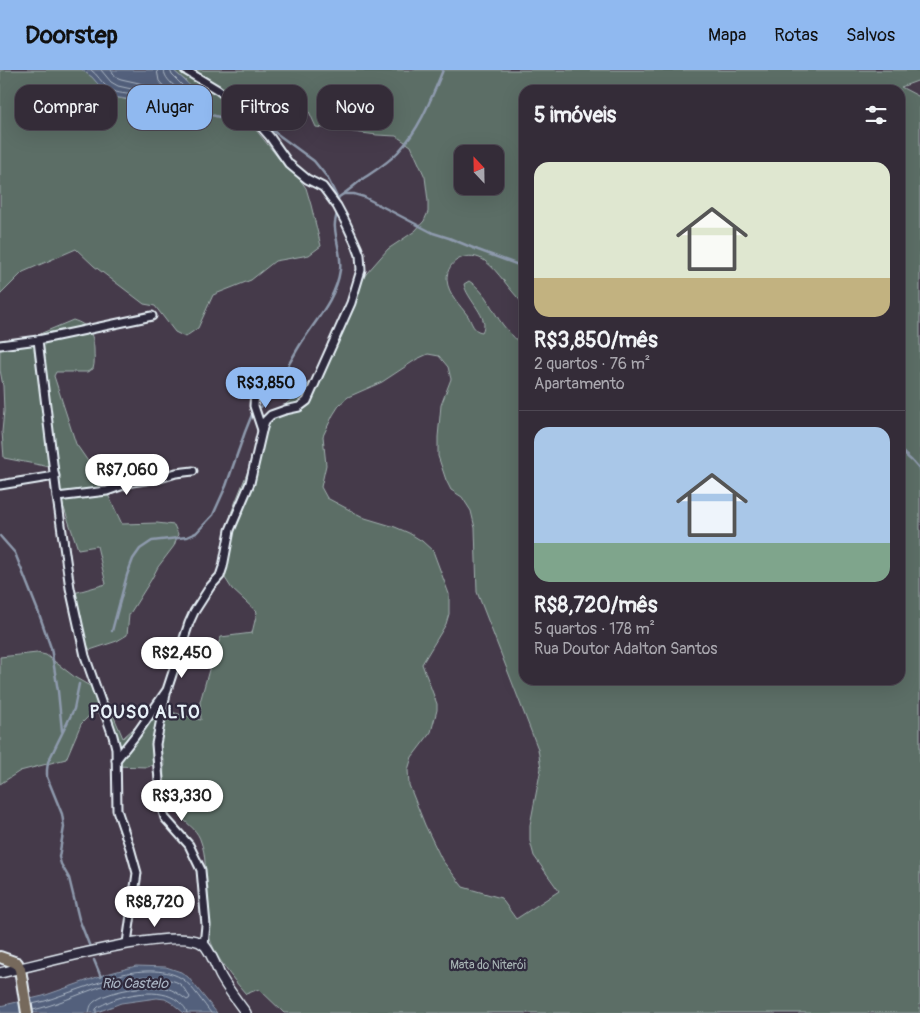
<!DOCTYPE html>
<html lang="pt">
<head>
<meta charset="utf-8">
<style>
	:root { --surface:#342c38; --page:#3c3440; --text:#f1f3f6; --muted:#a9a7ae; --line:#4e4853; --accent:#90b9f0 }
	body { margin:0; font-family:Pangolin,sans-serif; background:var(--page); color:var(--text); height:100vh; display:flex; flex-direction:column; font-size:19px; white-space:nowrap }
	* { box-sizing:border-box; margin:0 }
	p { font-size:16px; color:var(--muted) }
	.icon { flex:none; width:28px; height:28px; fill:none; stroke:currentColor; stroke-width:2; stroke-linecap:round; stroke-linejoin:round }
	.map { position:relative; flex:1; overflow:hidden }
	.drawer { position:absolute; left:519px; top:15px; width:386px; height:600px; display:flex; flex-direction:column; background:var(--surface); border-radius:15px; box-shadow:0 5px 20px #0002,0 0 0 1px var(--line) }
	.drawer>* { flex:none }
	.hud { position:absolute; left:15px; top:15px; width:429px; height:45px; display:flex; gap:10px }
	.needle { width:32px; rotate:338deg }
	.controls { position:absolute; left:454px; top:75px; display:grid; gap:10px }
	.controls a { display:grid; place-items:center; width:50px; height:50px; border-radius:10px; background:var(--surface); box-shadow:0 5px 20px #0002,0 0 0 1px var(--line); font-size:25px }
	.price { position:absolute; translate:-50% -42px; padding:0 11px; border-radius:18px; background:#fff; color:#222; font-size:16px; line-height:32px; filter:drop-shadow(0 1px 2px #0008) }
	.price::after { content:''; position:absolute; left:50%; top:30px; width:15px; height:11px; margin-left:-8px; background:inherit; clip-path:polygon(0 0,100% 0,50% 100%) }
	.price.selected { background:var(--accent); color:#111 }
	ul { padding:0; list-style:none }
	li { display:grid; align-content:center; gap:10px; height:265px; padding:0 15px }
	li+li { border-top:1px solid var(--line) }
	li span { display:grid; place-items:center; height:155px; border-radius:15px; color:#555 }
	li>.icon { margin-inline-start:auto }
	span .icon { width:90px; height:90px; fill:#fffc; stroke-width:1 }
	li b { font-size:21px }
	h2 { display:flex; justify-content:space-between; align-items:center; height:60px; padding:0 15px; font-size:21px }
	.tag { padding:0 18px; border-radius:15px; background:var(--surface); box-shadow:0 5px 20px #0002,0 0 0 1px var(--line); font-size:18px; line-height:45px }
	.tag.selected { background:var(--accent); color:#111 }
	header { display:flex; align-items:center; gap:30px; box-sizing:border-box; height:70px; padding:0 25px; background:var(--accent); color:#111 }
	header strong { font-size:24px }
	nav { display:flex; gap:28px; margin-inline-start:auto; font-size:18px }
	.map>svg:first-child { display:block }
	.green { fill:#5b6e66; stroke:#a2b0af; fill-rule:evenodd }
	.water { fill:#52607b; stroke:#8e9aad }
	.lines { fill:none; stroke-linecap:round; stroke-linejoin:round }
	.shore { stroke:#acb7c6; stroke-width:1 }
	.stream { stroke:#8e9aad; stroke-width:2.5 }
	.minor-casing { stroke:#e8f1f8; stroke-width:11 }
	.secondary-casing { stroke:#e8f1f8; stroke-width:12 }
	.primary-casing { stroke:#e8f1f8; stroke-width:14 }
	.minor { stroke:#2f2a3d; stroke-width:7 }
	.secondary { stroke:#2f2a3d; stroke-width:9 }
	.primary { stroke:#76695c; stroke-width:10 }
	.labels { text-anchor:middle; dominant-baseline:central; stroke-width:4.5; stroke-linejoin:round; paint-order:stroke }
	.park-label { font-size:12px; fill:#a9b6b6; stroke:#2f2a3d }
	.water-label { font-size:14px; font-style:italic; fill:#acb7c6; stroke:#2f2a3d }
	.district-label { font-size:18px; font-weight:bold; letter-spacing:1px; fill:#e8f1f8; stroke:#2f2a3d }
</style>
</head>
<body>
<header>
<strong>Doorstep</strong>
<nav><a>Mapa</a><a>Rotas</a><a>Salvos</a></nav>
</header>
<div class="map">
<svg width="920" height="943" viewBox="0 0 920 943">
	<rect width="100%" height="100%" fill="#453a4a"/>
	<filter id="ink" filterUnits="userSpaceOnUse"><feTurbulence type="fractalNoise" baseFrequency=".02" numOctaves="2"/><feDisplacementMap in="SourceGraphic" scale="10" xChannelSelector="R" yChannelSelector="G"/><feConvolveMatrix kernelMatrix="1 2 1 2 8 2 1 2 1" color-interpolation-filters="sRGB"/></filter>
	<g filter="url(#ink)">
		<g class="green">
			<path d="M 0,0 L 82,0 L 92,7 L 104,21 L 114,27 L 133,31 L 157,40 L 185,49 L 186,11 L 173,0 L 920,0 L 920,10 L 901,17 L 920,27 L 920,943 L 284,943 L 259,919 L 246,924 C 232,908 215,887 209,866 C 207,858 209,848 208,840 C 208,831 207,822 206,813 C 205,799 206,785 201,772 C 198,761 190,756 182,748 C 164,729 163,714 164,689 L 148,697 L 113,696 L 110,661 L 100,643 L 91,644 L 81,654 L 66,689 L 20,701 L 0,714 L 0,587 L 37,583 L 46,585 L 76,608 L 104,624 L 123,668 L 156,638 L 201,650 L 200,632 L 212,589 L 221,567 L 252,563 L 257,542 L 232,519 L 225,508 L 231,443 L 264,361 L 265,350 L 295,327 L 320,302 L 328,272 L 366,204 L 388,179 L 415,161 L 424,151 L 428,142 L 428,131 L 425,107 L 411,76 L 396,66 L 377,65 L 316,57 L 307,37 L 298,29 L 280,39 L 273,45 L 266,54 L 256,60 L 280,90 L 301,111 L 306,118 L 311,135 L 321,176 L 309,185 L 275,191 L 251,210 L 213,225 L 198,258 L 185,267 L 175,262 L 155,236 L 144,234 L 94,196 L 76,179 L 23,202 L 0,225 ZM 524,20 L 900,20 L 900,610 L 524,610 L 524,280 C 519,271 510,264 503,255 C 492,241 486,221 469,211 L 464,214 C 466,229 491,248 482,262 C 473,261 472,253 468,246 C 460,235 448,224 447,210 C 446,189 470,180 485,191 C 493,197 498,204 504,211 C 510,219 517,227 524,235 ZM 462,84 L 495,84 L 495,116 L 462,116 ZM 428,284 L 439,286 L 448,297 L 451,309 L 441,335 L 438,367 L 438,386 L 446,410 L 451,420 L 462,427 L 471,441 L 475,458 L 477,522 L 538,679 L 541,698 L 530,755 L 530,771 L 534,786 L 559,821 L 516,849 L 501,828 L 463,817 L 442,790 L 425,755 L 409,715 L 408,700 L 412,687 L 431,662 L 437,640 L 437,634 L 422,594 L 446,554 L 449,544 L 449,524 L 433,481 L 422,471 L 409,463 L 395,457 L 365,448 L 327,428 L 321,417 L 326,395 L 323,366 L 333,345 L 340,334 L 348,327 L 382,312 L 417,289 Z"/>
			<path d="M 73,250 C 89,255 93,263 94,279 C 94,286 95,293 93,299 L 87,302 L 56,302 L 54,306 L 76,374 L 101,410 L 122,454 L 157,453 L 174,455 L 178,464 L 174,476 L 158,497 L 151,510 L 129,545 L 127,565 L 117,571 L 90,580 L 79,560 L 74,523 L 106,514 L 97,476 L 78,479 L 50,397 L 4,388 L 2,362 L 4,341 L 3,316 L 0,300 L 0,280 L 28,274 L 42,263 Z"/>
		</g>
		<g class="water">
			<path d="M 82,0 L 173,0 L 195,20 C 196,33 198,41 185,49 L 134,32 L 133,30 L 114,27 L 104,21 L 92,7 Z"/>
			<path d="M 136,896 L 166,897 L 181,902 L 188,907 L 217,943 L 184,943 L 172,933 L 165,929 L 157,928 L 121,933 L 95,943 L 0,943 L 0,936 L 43,926 L 103,905 Z"/>
		</g>
		<g class="lines">
			<g class="shore">
				<path d="M 91,0 C 98,5 101,12 107,17 C 115,24 124,23 133,25 C 150,30 167,40 185,43 C 192,38 191,30 190,23 L 172,5 L 170,0"/>
				<path d="M 101,0 L 111,12 L 118,16 L 136,20 L 161,30 L 183,36 C 189,19 165,16 164,0"/>
				<path d="M 111,0 L 116,7 L 121,9 L 139,13 L 165,23 L 167,20 L 159,11 L 157,0"/>
				<path d="M 32,934 L 45,931 L 123,904 C 141,900 168,898 184,910 C 191,915 205,935 211,943"/>
				<path d="M 33,940 C 76,931 126,896 170,910 C 174,911 178,912 181,915 C 184,918 187,923 190,927 L 189,929 L 187,930 C 180,925 174,920 166,918 C 150,914 106,921 94,932 C 90,935 90,939 89,943"/>
				<path d="M 96,943 C 96,942 96,940 96,939 C 98,936 103,935 106,933 C 124,924 161,917 178,931 C 182,935 186,937 187,943"/>
			</g>
			<g class="stream">
				<path d="M 192,40 L 227,49 L 252,54"/>
				<path d="M 265,55 L 314,91 L 327,107 L 338,129"/>
				<path d="M 344,124 L 354,124 L 364,127 L 433,163 L 449,168 L 478,180 L 524,197"/>
				<path d="M 338,129 L 339,127 C 347,122 354,116 361,110 C 374,101 387,94 398,82 C 420,59 431,29 443,0"/>
				<path d="M 261,337 C 277,319 287,296 300,275 C 315,251 336,229 340,200 C 342,186 336,172 335,158 C 334,153 336,148 337,143"/>
				<path d="M 900,380 L 912,391 L 920,400"/>
				<path d="M 0,466 L 15,483 L 38,541 L 51,578 L 58,621 L 62,661"/>
				<path d="M 112,561 L 127,505 L 133,489 L 140,479 L 152,471 L 187,467 L 196,463 L 213,445 L 226,416 L 245,362 L 253,342"/>
				<path d="M 79,614 L 74,639 L 48,692 L 47,700 L 47,707 L 62,744 L 64,757 L 59,787 L 61,794 L 69,808 L 79,849 L 90,877"/>
				<path d="M 94,890 L 101,907"/>
			</g>
			<defs>
				<g id="minor">
					<path d="M 38,270 L 57,427 L 70,518 L 85,586 L 113,666 L 116,678 L 117,740 L 130,778 L 137,803 L 127,873"/>
					<path d="M 0,275 L 38,270 L 152,246"/>
					<path d="M 255,320 L 254,336 L 262,360"/>
					<path d="M 0,415 L 55,406"/>
					<path d="M 57,427 L 107,421 L 132,412 L 160,408 L 176,403 L 193,401"/>
					<path d="M 166,624 L 156,674 L 161,735 L 165,748 L 189,775 L 201,800 L 206,855 L 204,875"/>
					<path d="M 116,690 L 135,666 L 167,620 L 189,553 L 194,542 L 210,517 L 220,506 L 223,497 L 230,460 L 250,413 L 262,361 L 265,351 L 271,345 L 285,340 L 299,337 L 307,331 L 351,233 L 361,200 L 360,185 L 357,177 L 345,151 L 337,136 L 323,117 L 307,109 L 289,94 L 270,67 L 256,51 L 248,43 L 218,20 L 185,0"/>
				</g>
				<path id="secondary" d="M 0,903 C 34,896 181,853 204,875 C 209,879 217,898 220,905 C 227,918 237,931 246,943"/>
				<path id="primary" d="M 0,887 L 17,893 L 20,899 L 27,943"/>
			</defs>
			<use href="#minor" class="minor-casing"/>
			<use href="#secondary" class="secondary-casing"/>
			<use href="#primary" class="primary-casing"/>
			<use href="#minor" class="minor"/>
			<use href="#secondary" class="secondary"/>
			<use href="#primary" class="primary"/>
		</g>
	</g>
	<g class="labels">
		<g class="park-label">
			<text x="488" y="895">Mata do Niterói</text>
		</g>
		<g class="water-label">
			<text x="135" y="913">Rio Castelo</text>
		</g>
		<g class="district-label">
			<text x="145" y="642">POUSO ALTO</text>
		</g>
	</g>
</svg>
<div class="controls">
<a><svg class="needle" viewBox="-14 -14 28 28"><path d="M0-13l5 13h-10z" fill="#e53935"/><path d="M0 13l5-13h-10z" fill="#a9a7ae"/></svg></a>
</div>
<b class="price selected" style="left:266px;top:339px">R$3,850</b>
<b class="price" style="left:127px;top:426px">R$7,060</b>
<b class="price" style="left:182px;top:609px">R$2,450</b>
<b class="price" style="left:182px;top:752px">R$3,330</b>
<b class="price" style="left:155px;top:858px">R$8,720</b>
<div class="hud">
<a class="tag">Comprar</a>
<a class="tag selected">Alugar</a>
<a class="tag">Filtros</a>
<a class="tag">Novo</a>
</div>
<section class="drawer">
<h2>5 imóveis<svg class="icon" aria-label="filters" viewBox="0 0 24 24"><path d="M4 7h16M4 17h16"/><circle cx="9" cy="7" r="2"/><circle cx="15" cy="17" r="2"/></svg></h2>
<ul>
<li><span style="background:linear-gradient(#dfe7d0 75%,#c2b280 0)"><svg class="icon" aria-label="home" viewBox="0 0 24 24"><path d="M3 11l9-7 9 7M6 9v11h12V9"/></svg></span><div><b>R$3,850/mês</b><p>2 quartos · 76 m²</p><p>Apartamento</p></div></li>
<li><span style="background:linear-gradient(#a9c7e8 75%,#7fa58c 0)"><svg class="icon" aria-label="home" viewBox="0 0 24 24"><path d="M3 11l9-7 9 7M6 9v11h12V9"/></svg></span><div><b>R$8,720/mês</b><p>5 quartos · 178 m²</p><p>Rua Doutor Adalton Santos</p></div></li>
</ul>
</section>
</div>
</body>
</html>
